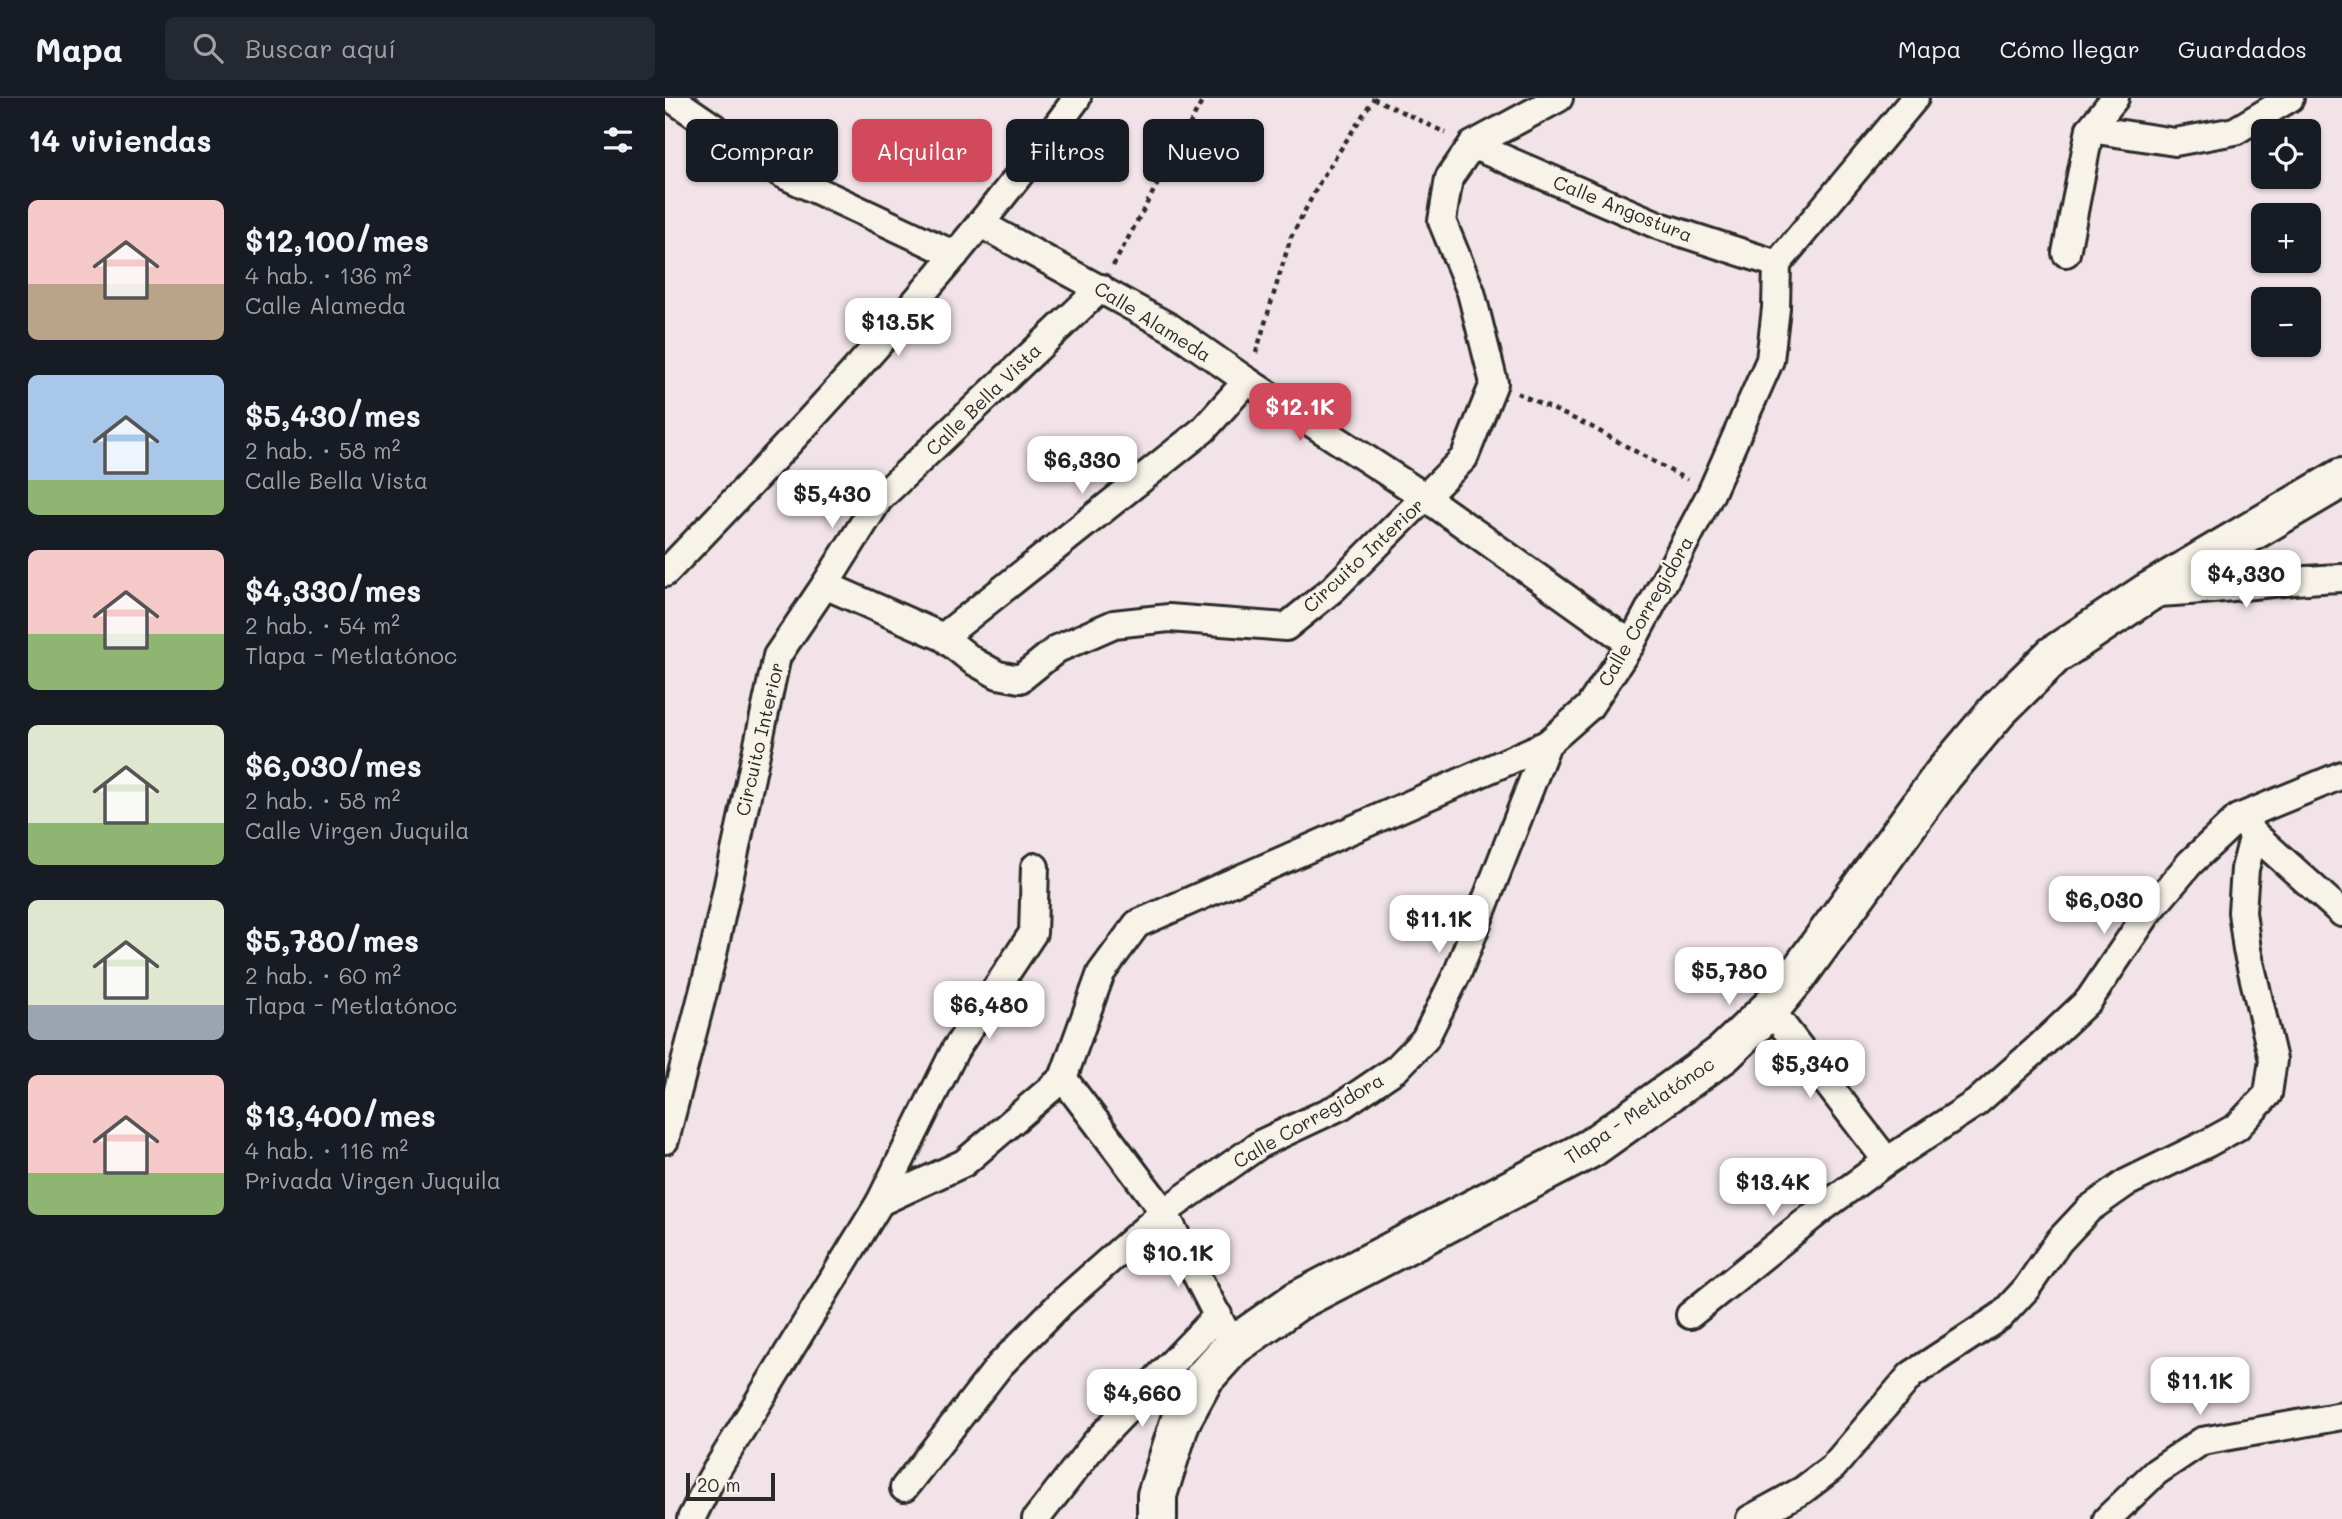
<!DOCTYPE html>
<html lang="es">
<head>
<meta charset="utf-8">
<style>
	:root { --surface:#171b24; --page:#242831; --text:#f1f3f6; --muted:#9ea1a6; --line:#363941; --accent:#d1495b }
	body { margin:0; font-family:Mali,sans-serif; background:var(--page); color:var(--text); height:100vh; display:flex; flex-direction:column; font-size:26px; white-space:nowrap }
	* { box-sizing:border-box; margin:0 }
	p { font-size:23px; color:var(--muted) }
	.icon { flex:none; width:38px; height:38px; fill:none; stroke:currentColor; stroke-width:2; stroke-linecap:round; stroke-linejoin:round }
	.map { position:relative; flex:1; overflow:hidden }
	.sheet { display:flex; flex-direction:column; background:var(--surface); width:665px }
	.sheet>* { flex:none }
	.guide { position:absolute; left:21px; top:21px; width:665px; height:63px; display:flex; gap:14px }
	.buttons { position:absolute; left:1586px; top:21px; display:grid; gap:14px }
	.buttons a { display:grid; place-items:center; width:70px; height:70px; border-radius:10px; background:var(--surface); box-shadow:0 2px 5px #0004; font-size:35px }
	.scale { position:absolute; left:21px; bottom:18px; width:89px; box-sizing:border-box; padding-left:7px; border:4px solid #2b2b2b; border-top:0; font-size:19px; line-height:24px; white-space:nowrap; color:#2b2b2b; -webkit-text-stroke:5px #f7f3e8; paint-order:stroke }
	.price { position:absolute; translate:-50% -60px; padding:0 16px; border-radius:14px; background:#fff; color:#222; font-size:23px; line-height:46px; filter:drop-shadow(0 2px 4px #0008) }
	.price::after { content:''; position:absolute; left:50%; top:42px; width:21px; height:16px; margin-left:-10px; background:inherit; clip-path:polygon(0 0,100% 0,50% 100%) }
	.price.active { background:var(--accent); color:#fff }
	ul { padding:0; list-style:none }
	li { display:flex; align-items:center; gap:21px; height:175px; padding:0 28px }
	li span { display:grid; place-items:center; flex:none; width:196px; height:140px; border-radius:10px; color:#555 }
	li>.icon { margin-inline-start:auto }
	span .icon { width:84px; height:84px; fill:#fffc; stroke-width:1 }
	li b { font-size:30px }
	h2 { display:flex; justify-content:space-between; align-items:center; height:84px; padding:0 28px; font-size:30px }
	.chip { padding:0 24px; border-radius:10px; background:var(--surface); box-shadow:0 2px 5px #0004; font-size:24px; line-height:63px }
	.chip.active { background:var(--accent); color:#fff }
	header { display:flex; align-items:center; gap:42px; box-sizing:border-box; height:98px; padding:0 35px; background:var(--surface); border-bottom:2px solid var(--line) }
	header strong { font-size:33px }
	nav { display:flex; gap:38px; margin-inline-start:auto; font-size:24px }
	.search { width:490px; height:63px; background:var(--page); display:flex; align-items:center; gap:18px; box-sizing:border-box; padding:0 24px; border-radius:10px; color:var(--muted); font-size:26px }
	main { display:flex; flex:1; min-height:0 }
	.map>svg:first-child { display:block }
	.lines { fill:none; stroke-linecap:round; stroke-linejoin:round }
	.street-casing { stroke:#2b2b2b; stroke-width:32 }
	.secondary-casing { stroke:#2b2b2b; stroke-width:44 }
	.path { stroke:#2b2b2b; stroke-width:4.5; stroke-dasharray:5 5; stroke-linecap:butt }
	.street { stroke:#f7f3e8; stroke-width:26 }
	.secondary { stroke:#f7f3e8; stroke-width:38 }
	.labels { text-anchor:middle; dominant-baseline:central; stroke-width:5; stroke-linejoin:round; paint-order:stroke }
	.street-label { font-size:19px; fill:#2b2b2b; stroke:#f7f3e8 }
</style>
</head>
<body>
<header>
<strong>Mapa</strong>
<div class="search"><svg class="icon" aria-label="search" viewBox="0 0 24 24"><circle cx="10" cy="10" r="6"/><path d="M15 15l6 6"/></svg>Buscar aquí</div>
<nav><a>Mapa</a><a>Cómo llegar</a><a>Guardados</a></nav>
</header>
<main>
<section class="sheet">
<h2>14 viviendas<svg class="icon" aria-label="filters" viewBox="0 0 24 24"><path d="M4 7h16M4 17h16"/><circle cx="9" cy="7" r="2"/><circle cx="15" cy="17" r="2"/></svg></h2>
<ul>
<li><span style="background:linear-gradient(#f6c9c9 60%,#b9a48a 0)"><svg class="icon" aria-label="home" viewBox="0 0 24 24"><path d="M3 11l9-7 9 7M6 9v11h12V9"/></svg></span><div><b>$12,100/mes</b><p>4 hab. · 136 m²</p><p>Calle Alameda</p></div></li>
<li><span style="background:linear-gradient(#a9c7e8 75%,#8fb573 0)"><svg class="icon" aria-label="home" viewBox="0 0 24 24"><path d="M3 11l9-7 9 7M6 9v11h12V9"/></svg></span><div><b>$5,430/mes</b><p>2 hab. · 58 m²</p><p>Calle Bella Vista</p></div></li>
<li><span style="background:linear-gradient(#f6c9c9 60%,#8fb573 0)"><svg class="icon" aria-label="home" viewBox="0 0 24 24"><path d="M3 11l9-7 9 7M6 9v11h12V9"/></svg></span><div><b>$4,330/mes</b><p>2 hab. · 54 m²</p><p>Tlapa - Metlatónoc</p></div></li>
<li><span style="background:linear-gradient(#dfe7d0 70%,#8fb573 0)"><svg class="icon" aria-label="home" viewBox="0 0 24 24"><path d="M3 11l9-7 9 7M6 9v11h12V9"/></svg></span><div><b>$6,030/mes</b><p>2 hab. · 58 m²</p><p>Calle Virgen Juquila</p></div></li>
<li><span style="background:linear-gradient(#dfe7d0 75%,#9aa5b1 0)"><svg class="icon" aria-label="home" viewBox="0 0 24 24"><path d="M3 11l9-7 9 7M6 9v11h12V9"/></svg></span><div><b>$5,780/mes</b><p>2 hab. · 60 m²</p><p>Tlapa - Metlatónoc</p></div></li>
<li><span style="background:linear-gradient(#f6c9c9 70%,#8fb573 0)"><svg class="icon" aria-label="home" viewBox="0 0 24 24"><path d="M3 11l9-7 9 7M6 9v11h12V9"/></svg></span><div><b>$13,400/mes</b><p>4 hab. · 116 m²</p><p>Privada Virgen Juquila</p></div></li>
</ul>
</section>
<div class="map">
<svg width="1677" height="1421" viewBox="0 0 1677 1421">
	<rect width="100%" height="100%" fill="#f1e3e8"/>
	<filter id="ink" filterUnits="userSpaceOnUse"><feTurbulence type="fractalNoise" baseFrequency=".0143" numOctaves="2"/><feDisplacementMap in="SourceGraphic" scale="14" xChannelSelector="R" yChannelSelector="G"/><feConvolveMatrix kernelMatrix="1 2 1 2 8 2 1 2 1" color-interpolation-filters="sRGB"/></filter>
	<g filter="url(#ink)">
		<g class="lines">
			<defs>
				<g id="street">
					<path d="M 6,0 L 117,76 L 290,157"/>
					<path d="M 1425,31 L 1450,0"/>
					<path d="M 807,47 L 995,128 L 1112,166"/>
					<path d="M 316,126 L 506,230 L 582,283 L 760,399 L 966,546"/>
					<path d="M 1401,155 L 1425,31 L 1510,44 L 1570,33 L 1625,0"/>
					<path d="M 0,475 C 146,324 289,170 412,0"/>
					<path d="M 160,487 L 214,401 L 436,190"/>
					<path d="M 1488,495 C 1551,493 1614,482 1677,480"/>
					<path d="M 278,539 L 538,332 L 582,283"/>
					<path d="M 1589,736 L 1677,815"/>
					<path d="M 1105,911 L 1222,1063"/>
					<path d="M 398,980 L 499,1114 L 568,1248"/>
					<path d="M 0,1042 L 48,856 L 112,558 L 160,487 L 278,539 L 308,563 L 333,577 L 355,581 L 392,551 L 449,526 L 504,520 L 621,529 L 668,491 L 799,360 L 829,285 L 806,194 L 777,123 L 784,80 L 807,47 L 894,0"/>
					<path d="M 215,1104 L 290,952 L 368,835 L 370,769"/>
					<path d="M 1025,1217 L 1159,1109 L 1222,1063 L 1311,1005 L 1371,952 L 1424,902 L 1482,816 L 1525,765 L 1573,720 L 1677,677"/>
					<path d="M 239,1390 L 335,1267 L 397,1204 L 499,1114 L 597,1045 L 676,1008 L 732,970 L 760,941 L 793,874 L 882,646 L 924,609 L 966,546 L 1046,395 L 1105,262 L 1111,210 L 1112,166 L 1250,0"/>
					<path d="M 26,1421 L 46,1381 L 215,1104 L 299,1065 L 398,980 L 436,875 L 472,826 L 882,646"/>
					<path d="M 371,1421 L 431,1344 L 553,1217"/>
					<path d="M 1085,1421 L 1138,1392 L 1168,1369 L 1246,1277 L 1336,1218 L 1361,1191 L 1394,1143 L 1424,1111 L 1461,1085 L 1543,1045 L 1572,1029 L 1603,996 L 1608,962 L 1582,852 L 1577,814 L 1580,771 L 1589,736 L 1573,720"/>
					<path d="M 1442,1421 L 1491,1374 L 1537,1343 L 1677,1318"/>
				</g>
				<path id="secondary" d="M 492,1421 L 492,1397 L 515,1324 L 539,1280 L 568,1248 L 632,1203 L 926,1050 L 1058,956 L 1105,911 L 1132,878 L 1278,677 L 1333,612 L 1389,557 L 1482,495 L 1677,380"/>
			</defs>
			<use href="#street" class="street-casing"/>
			<use href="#secondary" class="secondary-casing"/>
			<g class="path">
				<path d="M 708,0 L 781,35"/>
				<path d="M 448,168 L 539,0"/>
				<path d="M 591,255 L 626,139 L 657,80 L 709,0"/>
				<path d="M 852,295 L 925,328 L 1022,382"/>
			</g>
			<use href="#street" class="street"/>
			<use href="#secondary" class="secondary"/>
		</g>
	</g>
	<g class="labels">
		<g class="street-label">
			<text transform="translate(958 110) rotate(22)">Calle Angostura</text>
			<text transform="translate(488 223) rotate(32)">Calle Alameda</text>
			<text transform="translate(318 301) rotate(-44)">Calle Bella Vista</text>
			<text transform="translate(698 457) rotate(-43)">Circuito Interior</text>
			<text transform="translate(980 513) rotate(-60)">Calle Corregidora</text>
			<text transform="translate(94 641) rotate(-77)">Circuito Interior</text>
			<text transform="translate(974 1012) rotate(-34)">Tlapa - Metlatónoc</text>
			<text transform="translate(643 1022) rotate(-30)">Calle Corregidora</text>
		</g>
	</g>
</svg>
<div class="buttons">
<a><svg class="icon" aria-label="locate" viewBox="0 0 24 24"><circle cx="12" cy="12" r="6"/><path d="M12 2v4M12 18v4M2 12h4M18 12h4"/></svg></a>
<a>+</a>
<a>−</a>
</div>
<div class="scale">20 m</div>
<b class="price" style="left:233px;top:260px">$13.5K</b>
<b class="price active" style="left:635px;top:345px">$12.1K</b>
<b class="price" style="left:417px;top:398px">$6,330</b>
<b class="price" style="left:167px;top:432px">$5,430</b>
<b class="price" style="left:1581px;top:512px">$4,330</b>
<b class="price" style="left:1439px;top:838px">$6,030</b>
<b class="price" style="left:774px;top:857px">$11.1K</b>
<b class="price" style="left:1064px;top:909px">$5,780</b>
<b class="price" style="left:324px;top:943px">$6,480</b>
<b class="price" style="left:1145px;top:1002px">$5,340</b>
<b class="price" style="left:1108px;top:1120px">$13.4K</b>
<b class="price" style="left:513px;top:1191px">$10.1K</b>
<b class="price" style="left:1535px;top:1319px">$11.1K</b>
<b class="price" style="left:477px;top:1331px">$4,660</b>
<div class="guide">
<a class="chip">Comprar</a>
<a class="chip active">Alquilar</a>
<a class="chip">Filtros</a>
<a class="chip">Nuevo</a>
</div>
</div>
</main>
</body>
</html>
